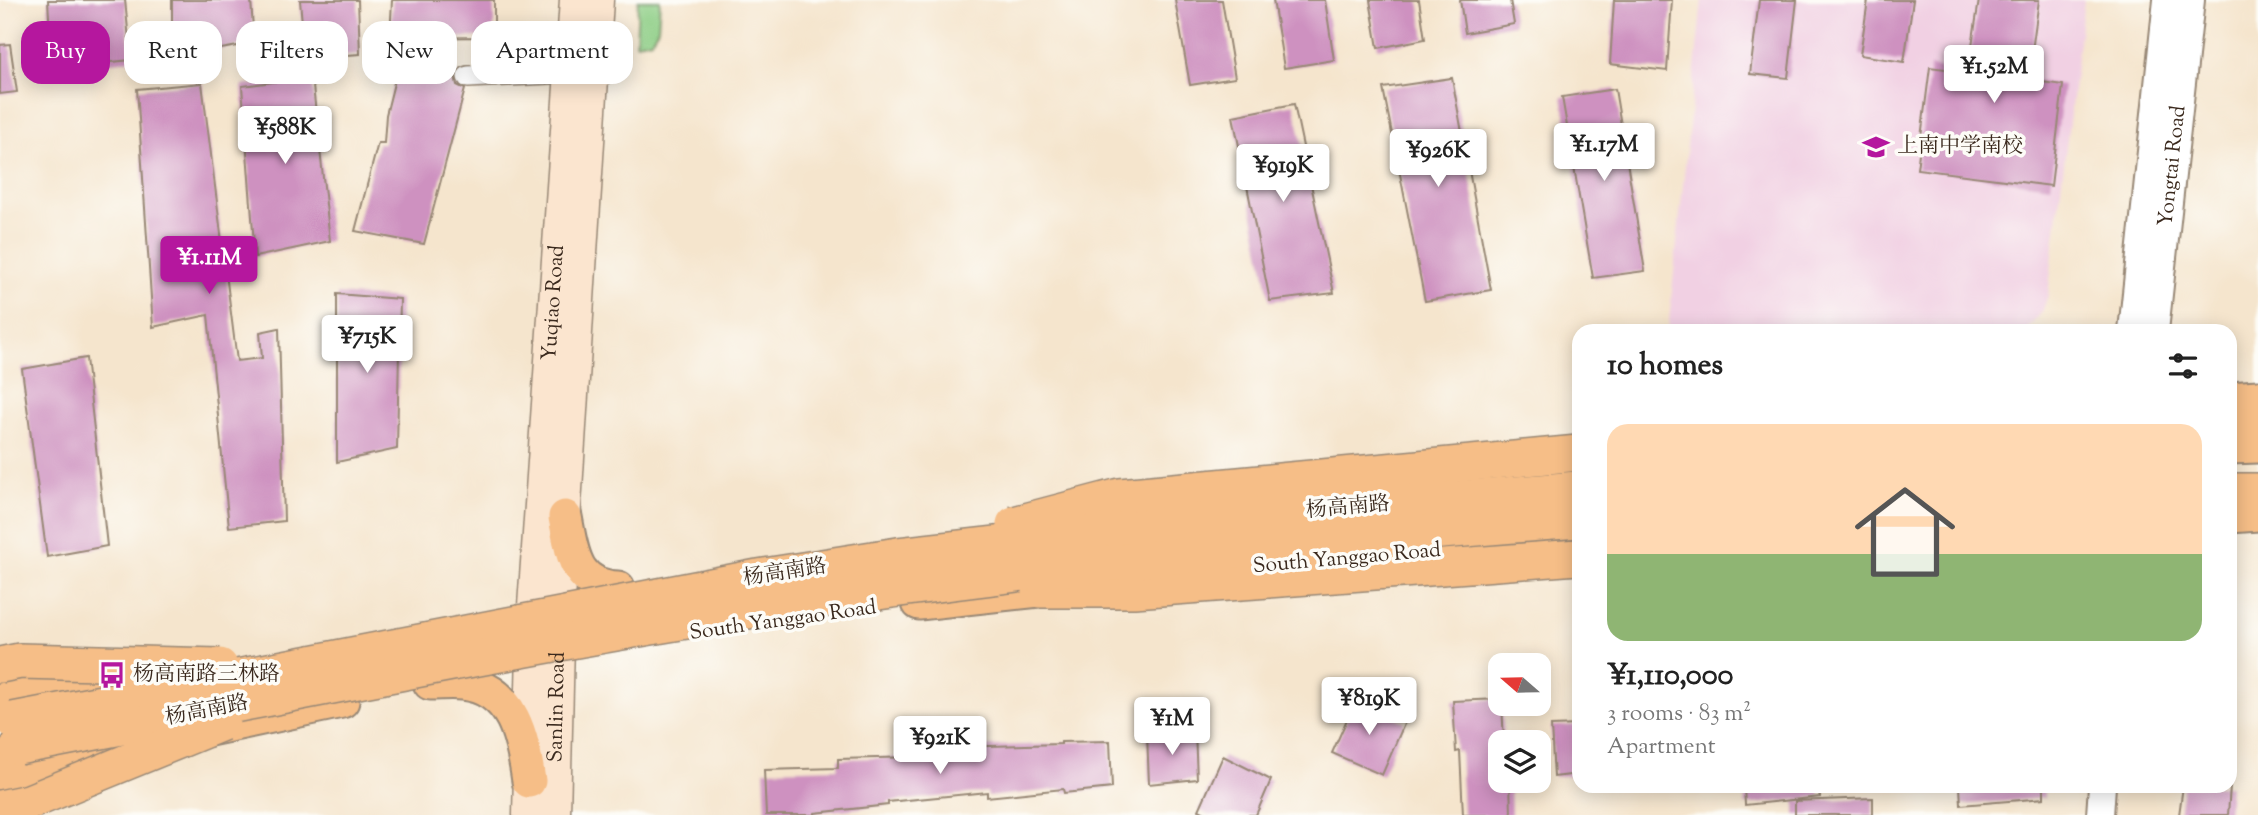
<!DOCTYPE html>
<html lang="en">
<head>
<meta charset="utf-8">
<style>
	:root { --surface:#fff; --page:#f6f6f6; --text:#222; --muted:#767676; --accent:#b5179e }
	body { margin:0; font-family:"Sorts Mill Goudy","Noto Serif SC",serif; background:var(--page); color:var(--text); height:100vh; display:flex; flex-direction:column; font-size:26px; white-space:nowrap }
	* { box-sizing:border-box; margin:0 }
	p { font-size:23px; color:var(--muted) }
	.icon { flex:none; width:38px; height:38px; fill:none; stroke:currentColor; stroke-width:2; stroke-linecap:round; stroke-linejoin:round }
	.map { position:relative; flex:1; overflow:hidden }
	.sheet { position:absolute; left:1572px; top:324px; width:665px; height:469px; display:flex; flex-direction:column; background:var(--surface); border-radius:21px; box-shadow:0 4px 18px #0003 }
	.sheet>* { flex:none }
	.hud { position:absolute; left:21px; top:21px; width:665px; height:63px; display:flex; gap:14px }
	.needle { width:46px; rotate:290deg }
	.tools { position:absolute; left:1488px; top:653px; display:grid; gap:14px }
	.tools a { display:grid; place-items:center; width:63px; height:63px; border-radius:14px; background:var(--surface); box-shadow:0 4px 18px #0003; font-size:35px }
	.price { position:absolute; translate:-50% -60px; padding:0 16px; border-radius:7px; background:#fff; color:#222; font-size:23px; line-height:46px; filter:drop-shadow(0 2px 4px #0008) }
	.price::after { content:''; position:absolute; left:50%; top:42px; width:21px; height:16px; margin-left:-10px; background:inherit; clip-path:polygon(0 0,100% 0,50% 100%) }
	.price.selected { background:var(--accent); color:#fff }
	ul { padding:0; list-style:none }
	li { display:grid; align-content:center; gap:14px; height:371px; padding:0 35px }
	li span { display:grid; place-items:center; height:217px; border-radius:21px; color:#555 }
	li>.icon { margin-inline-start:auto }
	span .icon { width:126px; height:126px; fill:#fffc; stroke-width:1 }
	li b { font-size:30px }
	h2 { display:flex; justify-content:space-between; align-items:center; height:84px; padding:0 35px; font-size:30px }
	.chip { padding:0 24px; border-radius:21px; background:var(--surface); box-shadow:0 4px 18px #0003; font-size:24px; line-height:63px }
	.chip.selected { background:var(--accent); color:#fff }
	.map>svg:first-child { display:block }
	.built { fill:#f1d0e3 }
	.green { fill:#8dce85; stroke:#647c52; stroke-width:2 }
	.building { fill:#ce91c0 }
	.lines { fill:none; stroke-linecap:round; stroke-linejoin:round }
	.minor-casing { stroke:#988876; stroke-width:24 }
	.tertiary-casing { stroke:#988876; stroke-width:30 }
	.secondary-casing { stroke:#988876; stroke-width:33 }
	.primary-casing { stroke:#988876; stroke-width:37 }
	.trunk-casing { stroke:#988876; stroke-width:38 }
	.minor { stroke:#fff; stroke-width:21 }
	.tertiary { stroke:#fff; stroke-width:26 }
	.secondary { stroke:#fbe5cf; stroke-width:30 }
	.primary { stroke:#f6be87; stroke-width:33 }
	.trunk { stroke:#f6be87; stroke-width:35 }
	.trunk-bridge-casing { stroke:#988876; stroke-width:38; stroke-linecap:butt }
	.trunk-bridge { stroke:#f6be87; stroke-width:35 }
	.labels { text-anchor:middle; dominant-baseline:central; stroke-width:7; stroke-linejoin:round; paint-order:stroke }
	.poi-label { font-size:21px; fill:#3b2a1e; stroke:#fdfcf7; text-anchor:start }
	.street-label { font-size:21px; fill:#3b2a1e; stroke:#fdfcf7 }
</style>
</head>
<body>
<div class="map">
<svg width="2258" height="815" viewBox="0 0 2258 815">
	<rect width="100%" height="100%" fill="#fdfcf7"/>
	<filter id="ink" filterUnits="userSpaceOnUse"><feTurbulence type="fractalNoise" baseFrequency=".0143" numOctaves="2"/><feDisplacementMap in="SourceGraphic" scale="14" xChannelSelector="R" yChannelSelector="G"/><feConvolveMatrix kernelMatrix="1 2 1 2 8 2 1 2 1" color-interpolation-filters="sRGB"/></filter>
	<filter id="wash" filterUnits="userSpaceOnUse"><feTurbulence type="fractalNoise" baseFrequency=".00686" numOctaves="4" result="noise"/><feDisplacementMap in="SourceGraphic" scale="28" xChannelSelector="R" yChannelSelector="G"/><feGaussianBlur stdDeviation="1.57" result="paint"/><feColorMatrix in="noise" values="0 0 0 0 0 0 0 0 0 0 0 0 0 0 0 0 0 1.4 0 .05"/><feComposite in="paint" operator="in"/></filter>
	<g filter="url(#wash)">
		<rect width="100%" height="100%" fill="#f5e5cd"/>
		<path class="built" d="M 1702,0 L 2084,0 L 2048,295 L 2042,312 L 2026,331 L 1668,331 Z"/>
		<path class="green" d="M 638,0 L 660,0 L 658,29 L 651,40 L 636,43 Z"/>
		<g id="blocks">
			<g class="building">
				<path d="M 48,0 L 125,0 L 131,60 L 52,68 Z"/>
				<path d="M 172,0 L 251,0 L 254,43 L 172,58 Z"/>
				<path d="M 300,0 L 358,0 L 360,54 L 305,58 Z"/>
				<path d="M 392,0 L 494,0 L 494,37 L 390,38 Z"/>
				<path d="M 1175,0 L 1222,0 L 1235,78 L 1190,85 Z"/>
				<path d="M 1273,0 L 1325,0 L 1334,60 L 1284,68 Z"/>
				<path d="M 1370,0 L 1419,0 L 1425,39 L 1378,48 Z"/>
				<path d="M 1460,0 L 1510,0 L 1514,24 L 1465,33 Z"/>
				<path d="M 1614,0 L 1672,0 L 1667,71 L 1610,64 Z"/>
				<path d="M 1759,0 L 1797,0 L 1788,78 L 1750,74 Z"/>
				<path d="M 1868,0 L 1913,0 L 1904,62 L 1860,55 Z"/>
				<path d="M 1979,0 L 2039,0 L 2028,80 L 2063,85 L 2051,186 L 1917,169 L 1930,67 L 1968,72 Z"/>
				<path d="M 10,44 L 17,92 L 0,94 L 0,45 Z"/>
				<path d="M 397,71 L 455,76 L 457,85 L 465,89 L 424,244 L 355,231 L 378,143 L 384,143 L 386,115 Z"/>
				<path d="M 312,77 L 330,241 L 255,257 L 242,86 Z"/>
				<path d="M 1452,78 L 1491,290 L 1425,301 L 1383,88 Z"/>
				<path d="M 202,83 L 237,361 L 262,358 L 260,332 L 279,328 L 284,521 L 229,527 L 208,315 L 153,327 L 137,89 Z"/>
				<path d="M 1615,89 L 1645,271 L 1593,278 L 1562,97 Z"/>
				<path d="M 1294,104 L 1334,293 L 1270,301 L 1233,116 Z"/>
				<path d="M 337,294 L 400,299 L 397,449 L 337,462 Z"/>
				<path d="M 86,358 L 107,546 L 47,557 L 22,369 Z"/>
				<path d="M 1356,699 L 1405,722 L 1382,775 L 1332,753 Z"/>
				<path d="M 1500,699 L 1500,704 L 1502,704 L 1504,742 L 1500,742 L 1500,780 L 1510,780 L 1511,815 L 1463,815 L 1460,751 L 1456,752 L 1453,701 Z"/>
				<path d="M 1578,725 L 1578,774 L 1554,777 L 1551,726 Z"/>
				<path d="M 1195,732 L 1197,779 L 1149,784 L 1147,733 Z"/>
				<path d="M 1110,741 L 1112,788 L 1064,793 L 1063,789 L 987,797 L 987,792 L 888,802 L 888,805 L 815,813 L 815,815 L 766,815 L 764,770 L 838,768 L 838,759 L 916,757 L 916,748 L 1061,744 L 1061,742 Z"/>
				<path d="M 1223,756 L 1271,780 L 1256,815 L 1209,815 L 1199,810 Z"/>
				<path d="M 1744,786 L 1820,786 L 1820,797 L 1745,805 Z"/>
				<path d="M 1960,786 L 2044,786 L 2044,798 L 1961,805 Z"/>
				<path d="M 2183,786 L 2230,786 L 2228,815 L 2179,815 Z"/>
				<path d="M 1873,798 L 1873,815 L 1795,815 L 1795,801 Z"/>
			</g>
		</g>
	</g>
	<g filter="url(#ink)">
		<use href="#blocks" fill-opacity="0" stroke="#988876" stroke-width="2"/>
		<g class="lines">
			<defs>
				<path id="minor" d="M 468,77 L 571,72"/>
				<g id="tertiary">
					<path d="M 2132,331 L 2167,0"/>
					<path id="s1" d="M 2155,331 L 2191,0"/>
					<path d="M 2100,815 L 2102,786"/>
				</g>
				<g id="secondary">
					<path id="s2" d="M 528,815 L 533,606 L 575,0"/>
					<path id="s3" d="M 555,815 L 560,600 L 598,0"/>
				</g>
				<g id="primary">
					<path d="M 2230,399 L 2258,397"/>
					<path d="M 2230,447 L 2258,446"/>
					<path d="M 2230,516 L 2258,514"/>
					<path d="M 565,517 C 572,553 574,586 618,588"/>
					<path d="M 919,603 L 1067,587"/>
					<path d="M 430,683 C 441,683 452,682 462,683 C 514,688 523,739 529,781"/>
					<path d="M 0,700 L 163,673"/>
					<path d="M 196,732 L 342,701"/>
					<path d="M 0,779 L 146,742"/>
				</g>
				<g id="trunk">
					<path d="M 2230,427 L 2258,424"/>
					<path d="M 2230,491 L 2258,491"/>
					<path d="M 0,778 L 18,747"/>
				</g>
			</defs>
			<use href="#minor" class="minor-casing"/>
			<use href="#tertiary" class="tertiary-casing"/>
			<use href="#secondary" class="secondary-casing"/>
			<use href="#primary" class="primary-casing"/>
			<use href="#trunk" class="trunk-casing"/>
			<use href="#minor" class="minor"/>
			<use href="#tertiary" class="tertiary"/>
			<use href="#secondary" class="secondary"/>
			<use href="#primary" class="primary"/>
			<use href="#trunk" class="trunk"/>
			<defs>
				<g id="trunk-bridge">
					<path d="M 1014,524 L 1120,496 L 1578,453"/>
					<path d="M 1040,590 L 1134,590 L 1578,557"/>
					<path d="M 0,665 L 20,661 L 220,666"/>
					<path d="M 13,720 L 758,577 L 898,555 L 1243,516 L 1578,489"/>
					<path d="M 18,747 C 270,699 521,646 774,607 C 1041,566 1310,541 1578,520"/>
					<path d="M 0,808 L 29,802 L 222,723"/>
				</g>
			</defs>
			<use href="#trunk-bridge" class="trunk-bridge-casing"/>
			<use href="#trunk-bridge" class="trunk-bridge"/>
		</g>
	</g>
	<defs>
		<symbol id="school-bare" viewBox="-9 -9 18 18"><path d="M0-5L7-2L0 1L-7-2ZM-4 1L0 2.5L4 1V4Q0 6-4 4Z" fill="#b5179e" stroke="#fdfcf7" stroke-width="2.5" paint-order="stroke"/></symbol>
		<symbol id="bus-bare" viewBox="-9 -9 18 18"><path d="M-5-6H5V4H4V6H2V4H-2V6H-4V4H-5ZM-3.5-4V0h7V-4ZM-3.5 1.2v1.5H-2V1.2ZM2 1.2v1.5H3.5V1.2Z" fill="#b5179e" stroke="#fdfcf7" stroke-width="2.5" paint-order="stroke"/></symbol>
	</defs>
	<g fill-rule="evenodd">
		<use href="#school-bare" x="1857" y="128" width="38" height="38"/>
		<use href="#bus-bare" x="93" y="656" width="38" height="38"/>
	</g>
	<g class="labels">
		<g class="poi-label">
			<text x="1897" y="147">上南中学南校</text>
			<text x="133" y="675">杨高南路三林路</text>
		</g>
		<g class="street-label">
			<text stroke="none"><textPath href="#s1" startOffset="166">Yongtai Road</textPath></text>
			<text stroke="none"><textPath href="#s2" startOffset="513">Yuqiao Road</textPath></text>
			<text transform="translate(1348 508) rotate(-5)">杨高南路</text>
			<text transform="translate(1347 559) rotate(-5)">South Yanggao Road</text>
			<text transform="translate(785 573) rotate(-9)">杨高南路</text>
			<text transform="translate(783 621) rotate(-8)">South Yanggao Road</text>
			<text stroke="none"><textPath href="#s3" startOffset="108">Sanlin Road</textPath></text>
			<text transform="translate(207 711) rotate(-11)">杨高南路</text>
		</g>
	</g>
</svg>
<div class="tools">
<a><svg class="needle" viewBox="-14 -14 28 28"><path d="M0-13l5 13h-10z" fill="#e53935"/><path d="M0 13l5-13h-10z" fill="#767676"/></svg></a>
<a><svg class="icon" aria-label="layers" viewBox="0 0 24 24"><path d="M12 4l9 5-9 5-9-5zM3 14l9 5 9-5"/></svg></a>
</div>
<b class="price" style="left:1994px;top:105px">¥1.52M</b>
<b class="price" style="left:285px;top:166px">¥588K</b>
<b class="price" style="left:1604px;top:183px">¥1.17M</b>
<b class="price" style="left:1438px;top:189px">¥926K</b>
<b class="price" style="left:1283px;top:204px">¥919K</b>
<b class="price selected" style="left:209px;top:296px">¥1.11M</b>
<b class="price" style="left:367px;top:375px">¥715K</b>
<b class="price" style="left:1369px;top:737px">¥819K</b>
<b class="price" style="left:1172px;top:757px">¥1M</b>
<b class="price" style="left:940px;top:776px">¥921K</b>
<div class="hud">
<a class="chip selected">Buy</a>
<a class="chip">Rent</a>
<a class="chip">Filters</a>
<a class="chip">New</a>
<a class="chip">Apartment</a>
</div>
<section class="sheet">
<h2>10 homes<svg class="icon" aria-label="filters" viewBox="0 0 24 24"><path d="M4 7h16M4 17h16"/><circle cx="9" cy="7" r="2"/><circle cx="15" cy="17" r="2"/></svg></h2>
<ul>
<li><span style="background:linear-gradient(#ffd9b3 60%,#8fb573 0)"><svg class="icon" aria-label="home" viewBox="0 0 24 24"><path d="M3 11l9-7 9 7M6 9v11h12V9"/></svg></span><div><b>¥1,110,000</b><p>3 rooms · 83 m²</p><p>Apartment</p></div></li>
</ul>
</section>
</div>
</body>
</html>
